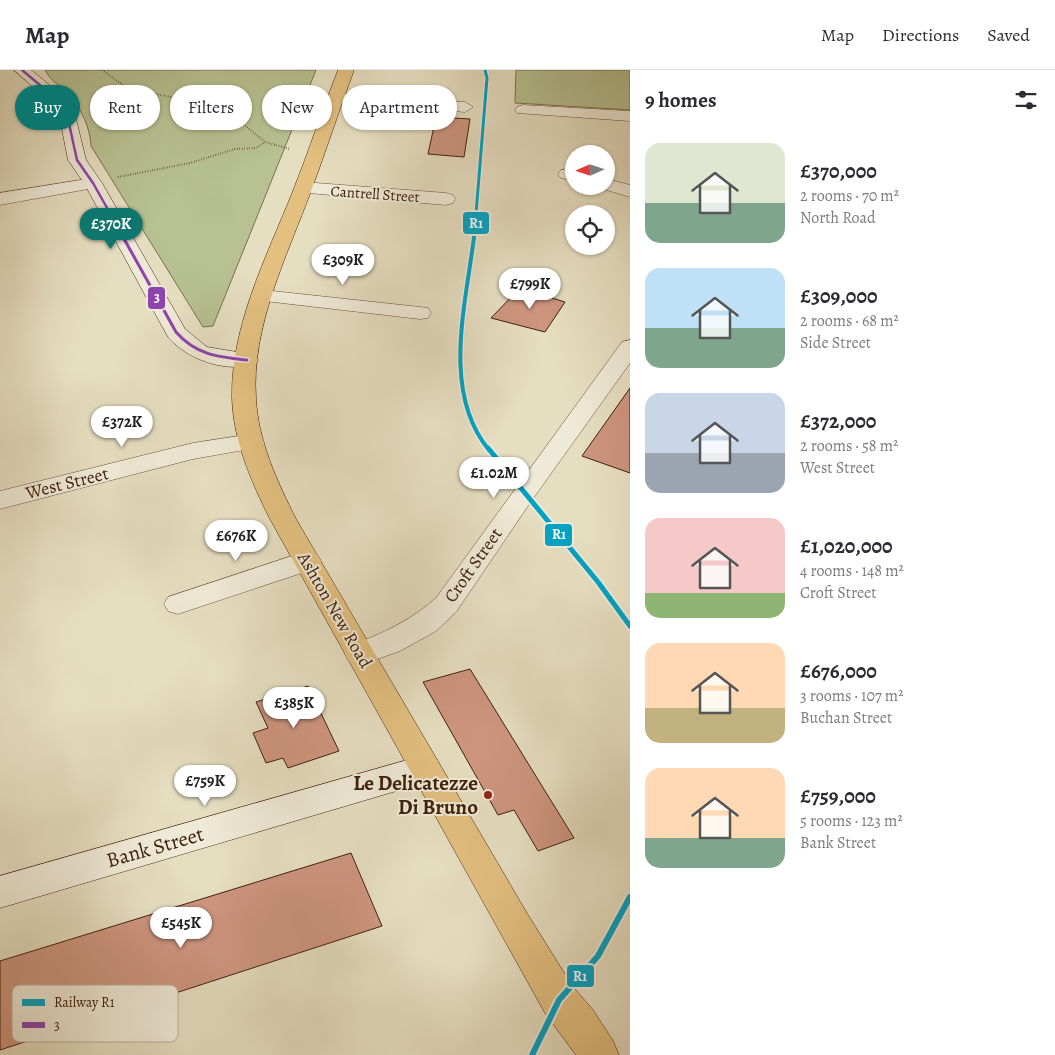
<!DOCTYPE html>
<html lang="en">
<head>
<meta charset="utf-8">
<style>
	:root { --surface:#fff; --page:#f7f7f7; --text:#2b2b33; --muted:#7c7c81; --line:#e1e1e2; --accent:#0f766e }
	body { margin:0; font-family:Alegreya,serif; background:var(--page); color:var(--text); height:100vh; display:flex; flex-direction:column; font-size:19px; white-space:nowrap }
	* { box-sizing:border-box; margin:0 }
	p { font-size:16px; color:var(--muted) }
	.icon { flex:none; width:28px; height:28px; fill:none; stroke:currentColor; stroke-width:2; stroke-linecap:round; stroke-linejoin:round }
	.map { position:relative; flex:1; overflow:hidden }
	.side { display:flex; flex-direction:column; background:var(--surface); width:425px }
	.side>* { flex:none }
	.guide { position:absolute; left:15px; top:15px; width:475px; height:45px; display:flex; gap:10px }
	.needle { width:32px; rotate:267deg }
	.controls { position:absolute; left:565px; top:75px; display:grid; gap:10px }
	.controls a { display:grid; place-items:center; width:50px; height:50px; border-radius:50%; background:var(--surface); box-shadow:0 1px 4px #0004; font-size:25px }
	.price { position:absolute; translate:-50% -42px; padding:0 11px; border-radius:18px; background:#fff; color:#222; font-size:16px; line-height:32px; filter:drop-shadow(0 1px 2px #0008) }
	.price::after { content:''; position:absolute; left:50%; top:30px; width:15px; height:11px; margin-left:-8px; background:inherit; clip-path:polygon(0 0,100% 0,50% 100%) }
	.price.current { background:var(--accent); color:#fff }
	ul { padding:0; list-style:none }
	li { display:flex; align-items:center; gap:15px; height:125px; padding:0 15px }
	li span { display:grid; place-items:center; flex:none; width:140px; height:100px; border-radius:15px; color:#555 }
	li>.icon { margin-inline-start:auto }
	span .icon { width:60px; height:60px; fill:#fffc; stroke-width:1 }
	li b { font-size:21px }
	h2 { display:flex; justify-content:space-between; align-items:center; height:60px; padding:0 15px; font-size:21px }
	.pill { padding:0 18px; border-radius:22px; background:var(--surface); box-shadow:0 1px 4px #0004; font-size:18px; line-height:45px }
	.pill.current { background:var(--accent); color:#fff }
	header { display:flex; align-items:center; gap:30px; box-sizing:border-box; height:70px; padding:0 25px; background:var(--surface); border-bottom:1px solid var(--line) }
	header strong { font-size:24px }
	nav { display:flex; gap:28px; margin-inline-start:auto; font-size:18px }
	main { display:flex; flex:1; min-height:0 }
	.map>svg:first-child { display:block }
	.green { fill:#b7c191; stroke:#7a714f }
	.building { fill:#ce957f; stroke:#3e210d }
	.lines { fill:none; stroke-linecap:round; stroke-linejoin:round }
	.street-casing { stroke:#68503a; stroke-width:1 }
	.secondary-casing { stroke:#3e210d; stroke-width:1 }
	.primary-casing { stroke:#3e210d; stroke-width:1 }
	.path { stroke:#3e210d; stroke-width:2; stroke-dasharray:0.5 2; stroke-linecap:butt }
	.street { fill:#efead7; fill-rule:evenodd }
	.secondary { fill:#efead7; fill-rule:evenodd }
	.primary { fill:#e3bf80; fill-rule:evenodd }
	.bus-1-far1-casing { stroke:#efead7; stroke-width:5 }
	.bus-1-casing { stroke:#efead7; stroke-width:6 }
	.bus-1-far1 { stroke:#8e44ad; stroke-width:2.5 }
	.bus-1 { stroke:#8e44ad; stroke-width:3 }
	.rail-1-far3-casing { stroke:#efead7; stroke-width:5.5 }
	.rail-1-far2-casing { stroke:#efead7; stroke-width:7 }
	.rail-1-far1-casing { stroke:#efead7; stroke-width:9 }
	.rail-1-casing { stroke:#efead7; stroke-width:10 }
	.rail-1-far3 { stroke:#03a2c4; stroke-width:3 }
	.rail-1-far2 { stroke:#03a2c4; stroke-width:4 }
	.rail-1-far1 { stroke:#03a2c4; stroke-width:5 }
	.rail-1 { stroke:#03a2c4; stroke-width:6 }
	.poi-dot { fill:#8f2418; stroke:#efead7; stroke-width:2 }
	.labels { text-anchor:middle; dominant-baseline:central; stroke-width:4; stroke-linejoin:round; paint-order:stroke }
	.far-street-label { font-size:15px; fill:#3e210d; stroke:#efead7 }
	.street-label { font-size:18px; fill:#3e210d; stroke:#efead7 }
	.near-poi-label { font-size:21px; font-weight:bold; fill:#3e210d; stroke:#efead7; text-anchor:end }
	.near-street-label { font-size:21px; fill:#3e210d; stroke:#efead7 }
	.key { fill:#efead7; stroke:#baae9a; stroke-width:1 }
	.key-label { font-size:14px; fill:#3e210d }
	.line-badge { stroke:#efead7; stroke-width:2 }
	.badge-label { font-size:14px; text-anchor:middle; font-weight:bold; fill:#fff }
</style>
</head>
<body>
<header>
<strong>Map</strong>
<nav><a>Map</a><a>Directions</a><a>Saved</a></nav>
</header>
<main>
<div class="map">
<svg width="630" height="985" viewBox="0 0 630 985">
	<rect width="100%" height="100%" fill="#e6dec1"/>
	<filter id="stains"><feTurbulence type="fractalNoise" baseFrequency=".004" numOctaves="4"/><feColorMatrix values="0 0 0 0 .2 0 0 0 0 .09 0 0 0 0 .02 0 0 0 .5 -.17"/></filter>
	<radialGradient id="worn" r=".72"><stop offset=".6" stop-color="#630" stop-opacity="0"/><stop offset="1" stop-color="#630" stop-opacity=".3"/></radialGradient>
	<g class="green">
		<path d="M 45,0 L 316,0 L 213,256 L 203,257 L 91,76 C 90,57 82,41 70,25 C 61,15 53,14 45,0 Z"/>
		<path d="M 516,0 L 630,0 L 630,40 L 515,33 Z"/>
	</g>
	<g class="building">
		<path d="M 436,47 L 470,49 L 464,87 L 428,84 Z"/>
		<path d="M 520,218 L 565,232 L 545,262 L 491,248 Z"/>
		<path d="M 630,318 L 630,403 L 582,386 Z"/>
		<path d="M 470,599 L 574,768 L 538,781 L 514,740 L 498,745 L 423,612 Z"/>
		<path d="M 308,616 L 339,681 L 288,698 L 283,688 L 266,693 L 253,663 L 268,658 L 256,632 Z"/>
		<path d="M 351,783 L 382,856 L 0,980 L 0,891 Z"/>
	</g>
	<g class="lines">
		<defs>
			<g id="street">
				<path d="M 335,23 L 465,32 L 473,37 L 465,42 L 329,31 L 327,28 Z"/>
				<path d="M 523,35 L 630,41 L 630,51 L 517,43 L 515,40 L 517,37 Z"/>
				<path d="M 567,99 L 574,100 L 574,111 L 561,108 L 558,104 L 561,100 Z"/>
				<path d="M 93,108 L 99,109 L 102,113 L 99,117 L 0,135 L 0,123 Z"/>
				<path d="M 606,109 L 630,115 L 630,127 L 600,118 L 598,116 L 606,116 Z"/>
				<path d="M 303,112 L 446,123 L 453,125 L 455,129 L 453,133 L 446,135 L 297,122 L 294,118 L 297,114 Z"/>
				<path d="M 263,220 L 420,237 L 428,238 L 431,243 L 428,248 L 420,249 L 256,230 L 253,226 L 256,222 Z"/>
				<path d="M 630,270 L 630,293 L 532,430 L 456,542 L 436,561 L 400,581 L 360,595 L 349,592 L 345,584 L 349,576 C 382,564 410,551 436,528 L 622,272 Z"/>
				<path d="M 252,364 L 261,367 L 264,372 L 261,377 L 193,389 L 0,439 L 0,421 L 193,373 Z"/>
				<path d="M 307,481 L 317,484 L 321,491 L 317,498 L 178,544 L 168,541 L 164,534 L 168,527 Z"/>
			</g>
			<g id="secondary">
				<path d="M 14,0 L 31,0 L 53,18 L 76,49 L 86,90 L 102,113 L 185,259 L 207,277 L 255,285 L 258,290 L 255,295 C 224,302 188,290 168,267 L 84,113 L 68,90 L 60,49 L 41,24 Z"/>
				<path d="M 425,685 L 437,689 L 441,699 L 437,709 L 0,838 L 0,806 Z"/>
			</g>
			<path id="primary" d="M 338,0 L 354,0 C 339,40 326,81 311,121 C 287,186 251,257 256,328 C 258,371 277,411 296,449 L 528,845 L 573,917 L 593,940 L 613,971 L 619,985 L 576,985 L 545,943 L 270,449 C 251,411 233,370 232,327 C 231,255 267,186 293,121 C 309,81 322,40 338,0 Z"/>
		</defs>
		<use href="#street" class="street-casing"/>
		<use href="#secondary" class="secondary-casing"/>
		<use href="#primary" class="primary-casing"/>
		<g class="path">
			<path d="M 102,0 L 127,18 L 224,38 L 265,72 L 290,79"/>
			<path d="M 118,107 L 190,93 L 235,79 L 256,78 L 265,72"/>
		</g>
		<use href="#street" class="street"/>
		<use href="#secondary" class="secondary"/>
		<use href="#primary" class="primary"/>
		<defs>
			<path id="bus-1-far1" d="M 22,0 L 47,21 L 68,49 L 77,90 L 93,113 L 124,168"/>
			<path id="bus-1" d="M 123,167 L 176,262 C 196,285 218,287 247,290"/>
		</defs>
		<use href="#bus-1-far1" class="bus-1-far1-casing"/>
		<use href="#bus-1" class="bus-1-casing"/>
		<use href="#bus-1-far1" class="bus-1-far1"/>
		<use href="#bus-1" class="bus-1"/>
		<defs>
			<path id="rail-1-far3" d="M 474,168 L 487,8 L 485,0"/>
			<path id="rail-1-far2" d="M 474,167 C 466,234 441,322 489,380"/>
			<path id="rail-1-far1" d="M 488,378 L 598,512 L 630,556"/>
			<path id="rail-1" d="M 532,985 L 559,930 L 598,886 L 630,827"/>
		</defs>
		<use href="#rail-1-far3" class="rail-1-far3-casing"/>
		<use href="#rail-1-far2" class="rail-1-far2-casing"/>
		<use href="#rail-1-far1" class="rail-1-far1-casing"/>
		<use href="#rail-1" class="rail-1-casing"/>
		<use href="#rail-1-far3" class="rail-1-far3"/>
		<use href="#rail-1-far2" class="rail-1-far2"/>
		<use href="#rail-1-far1" class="rail-1-far1"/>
		<use href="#rail-1" class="rail-1"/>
	</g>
	<circle class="poi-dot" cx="488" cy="725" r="5"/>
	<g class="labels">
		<g class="far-street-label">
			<text transform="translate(375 124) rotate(4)">Cantrell Street</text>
		</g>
		<g class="street-label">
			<text transform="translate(67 413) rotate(-14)">West Street</text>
			<text transform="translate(473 495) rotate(-55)">Croft Street</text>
			<text transform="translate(335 540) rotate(60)">Ashton New Road</text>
		</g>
		<g class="near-poi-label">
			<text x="478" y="713">Le Delicatezze<tspan x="478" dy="24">Di Bruno</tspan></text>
		</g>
		<g class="near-street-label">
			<text transform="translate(155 777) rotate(-16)">Bank Street</text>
		</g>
	</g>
	<rect x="12" y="915" width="166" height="57" rx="8" class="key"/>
	<rect x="22" y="929" width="23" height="7" fill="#03a2c4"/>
	<rect x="22" y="952" width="23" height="6" fill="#8e44ad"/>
	<g class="key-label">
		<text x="54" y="937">Railway R1</text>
		<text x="54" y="960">3</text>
	</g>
	<g class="line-badge">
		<rect x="462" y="141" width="28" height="24" rx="5" fill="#03a2c4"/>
		<rect x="147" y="216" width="19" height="24" rx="5" fill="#8e44ad"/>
		<rect x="544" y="453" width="29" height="24" rx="5" fill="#03a2c4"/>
		<rect x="566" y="894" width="29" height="24" rx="5" fill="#03a2c4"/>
	</g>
	<g class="badge-label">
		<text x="476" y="158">R1</text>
		<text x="157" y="232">3</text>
		<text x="559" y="469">R1</text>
		<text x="580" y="911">R1</text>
	</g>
	<rect width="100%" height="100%" filter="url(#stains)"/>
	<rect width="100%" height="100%" fill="url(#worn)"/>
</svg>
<div class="controls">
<a><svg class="needle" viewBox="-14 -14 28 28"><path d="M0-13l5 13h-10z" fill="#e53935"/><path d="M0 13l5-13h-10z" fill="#7c7c81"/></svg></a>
<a><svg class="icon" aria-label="locate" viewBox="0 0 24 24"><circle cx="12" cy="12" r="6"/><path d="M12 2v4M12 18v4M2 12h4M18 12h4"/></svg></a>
</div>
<b class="price current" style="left:111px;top:180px">£370K</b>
<b class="price" style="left:343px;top:216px">£309K</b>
<b class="price" style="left:530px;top:240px">£799K</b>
<b class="price" style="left:122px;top:378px">£372K</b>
<b class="price" style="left:494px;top:429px">£1.02M</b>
<b class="price" style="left:236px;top:492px">£676K</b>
<b class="price" style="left:294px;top:659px">£385K</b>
<b class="price" style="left:205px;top:737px">£759K</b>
<b class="price" style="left:181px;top:879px">£545K</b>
<div class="guide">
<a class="pill current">Buy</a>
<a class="pill">Rent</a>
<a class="pill">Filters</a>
<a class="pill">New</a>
<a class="pill">Apartment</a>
</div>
</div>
<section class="side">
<h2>9 homes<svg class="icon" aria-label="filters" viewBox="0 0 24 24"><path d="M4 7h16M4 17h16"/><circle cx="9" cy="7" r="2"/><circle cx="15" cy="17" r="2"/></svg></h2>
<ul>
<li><span style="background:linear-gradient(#dfe7d0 60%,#7fa58c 0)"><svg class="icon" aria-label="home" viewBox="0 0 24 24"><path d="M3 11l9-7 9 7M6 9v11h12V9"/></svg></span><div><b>£370,000</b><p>2 rooms · 70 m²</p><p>North Road</p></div></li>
<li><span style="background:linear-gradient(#bfe0f5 60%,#7fa58c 0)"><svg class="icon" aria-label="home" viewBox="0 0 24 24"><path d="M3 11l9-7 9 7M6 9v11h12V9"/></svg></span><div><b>£309,000</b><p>2 rooms · 68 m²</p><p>Side Street</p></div></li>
<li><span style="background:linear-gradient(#c9d6e8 60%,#9aa5b1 0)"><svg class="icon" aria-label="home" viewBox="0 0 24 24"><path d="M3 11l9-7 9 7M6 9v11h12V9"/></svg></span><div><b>£372,000</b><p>2 rooms · 58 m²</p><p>West Street</p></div></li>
<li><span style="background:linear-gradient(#f6c9c9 75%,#8fb573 0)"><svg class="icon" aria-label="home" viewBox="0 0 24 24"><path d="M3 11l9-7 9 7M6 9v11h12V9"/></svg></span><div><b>£1,020,000</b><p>4 rooms · 148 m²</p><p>Croft Street</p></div></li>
<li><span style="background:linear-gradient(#ffd9b3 65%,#c2b280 0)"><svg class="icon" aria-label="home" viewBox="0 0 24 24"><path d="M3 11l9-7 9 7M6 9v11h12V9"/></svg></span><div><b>£676,000</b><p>3 rooms · 107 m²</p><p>Buchan Street</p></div></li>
<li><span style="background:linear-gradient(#ffd9b3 70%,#7fa58c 0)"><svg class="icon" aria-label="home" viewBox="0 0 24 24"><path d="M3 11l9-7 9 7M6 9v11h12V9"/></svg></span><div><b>£759,000</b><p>5 rooms · 123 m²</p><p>Bank Street</p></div></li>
</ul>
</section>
</main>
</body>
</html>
